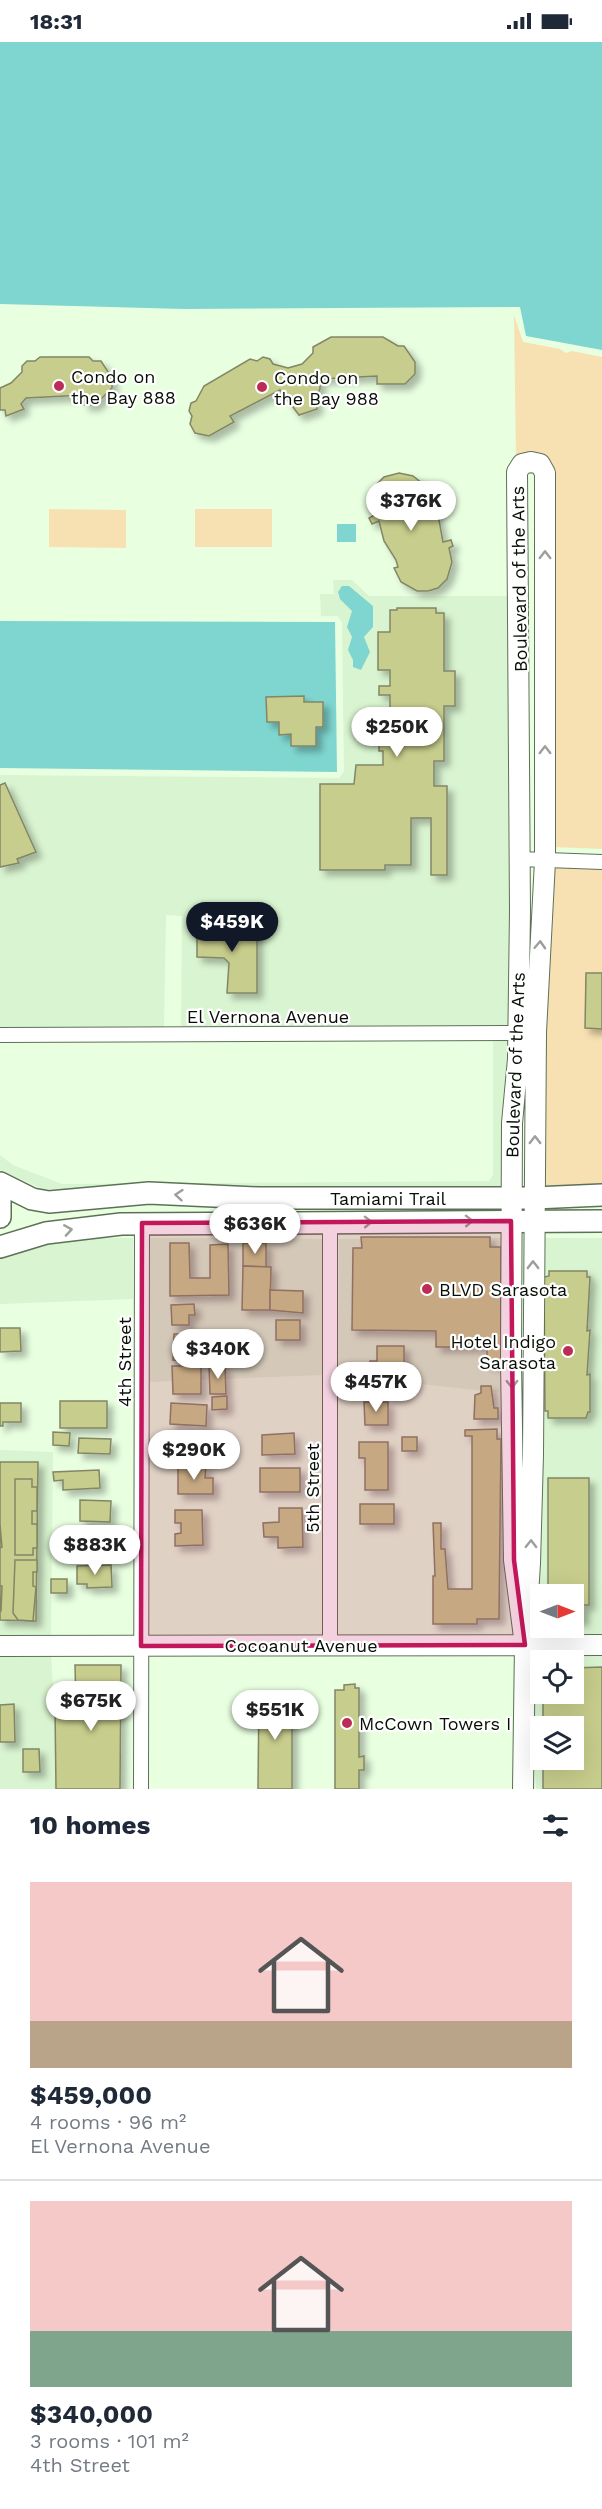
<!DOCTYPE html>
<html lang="en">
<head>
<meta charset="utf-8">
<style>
	:root { --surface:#fff; --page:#f6f6f7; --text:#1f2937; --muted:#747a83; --line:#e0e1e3; --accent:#111827 }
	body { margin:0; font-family:"Work Sans",sans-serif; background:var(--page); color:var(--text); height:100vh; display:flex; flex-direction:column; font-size:22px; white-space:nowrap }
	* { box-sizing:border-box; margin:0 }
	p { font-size:20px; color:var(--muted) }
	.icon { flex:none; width:33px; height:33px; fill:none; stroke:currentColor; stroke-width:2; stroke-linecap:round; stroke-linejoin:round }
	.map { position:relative; height:1747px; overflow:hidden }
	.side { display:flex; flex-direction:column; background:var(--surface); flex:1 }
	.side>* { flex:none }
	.needle { width:39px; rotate:90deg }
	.buttons { position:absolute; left:530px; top:1542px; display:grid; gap:12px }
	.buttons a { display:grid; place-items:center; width:54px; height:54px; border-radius:0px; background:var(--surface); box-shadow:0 6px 24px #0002; font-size:30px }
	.price { position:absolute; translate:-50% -51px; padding:0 14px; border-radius:21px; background:#fff; color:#222; font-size:20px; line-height:39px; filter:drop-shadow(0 2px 3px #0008) }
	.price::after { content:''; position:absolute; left:50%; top:36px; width:18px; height:14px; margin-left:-9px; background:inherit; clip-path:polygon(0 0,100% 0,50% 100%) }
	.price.current { background:var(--accent); color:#fff }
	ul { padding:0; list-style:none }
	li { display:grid; align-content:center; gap:12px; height:318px; padding:0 30px }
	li+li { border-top:2px solid var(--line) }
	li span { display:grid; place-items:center; height:186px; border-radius:0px; color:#555 }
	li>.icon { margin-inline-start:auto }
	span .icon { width:108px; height:108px; fill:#fffc; stroke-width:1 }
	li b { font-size:26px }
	h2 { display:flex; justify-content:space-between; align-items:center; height:72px; padding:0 30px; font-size:26px }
	.status { display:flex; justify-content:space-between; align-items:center; height:42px; padding:0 30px; background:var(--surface); direction:ltr }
	.status svg { height:16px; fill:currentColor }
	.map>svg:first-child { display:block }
	.built { fill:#d9f4d0; fill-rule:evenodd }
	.green { fill:#f7e1b2 }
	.water { fill:#7fd6d0 }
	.building { fill:#c7cd8c; stroke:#838665; stroke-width:1.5; filter:url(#shadow) }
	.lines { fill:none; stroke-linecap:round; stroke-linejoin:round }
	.street-casing { stroke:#5d7157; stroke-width:16 }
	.secondary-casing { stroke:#5d7157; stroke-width:22 }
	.primary-casing { stroke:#5d7157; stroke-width:24 }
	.street { stroke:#fff; stroke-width:14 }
	.secondary { stroke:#fff; stroke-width:20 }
	.primary { stroke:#fff; stroke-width:21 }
	.oneway { stroke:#9c9f9b }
	.marked { fill:#c2185b; fill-opacity:0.2; stroke:#c2185b; stroke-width:4.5; stroke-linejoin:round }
	.poi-dot { fill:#bb2c57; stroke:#fff; stroke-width:2 }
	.labels { text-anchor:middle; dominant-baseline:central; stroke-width:4.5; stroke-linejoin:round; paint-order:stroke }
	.poi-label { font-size:18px; fill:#070e05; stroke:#fff; text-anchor:start }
	.street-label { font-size:18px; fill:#070e05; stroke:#fff }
</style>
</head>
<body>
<div class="status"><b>18:31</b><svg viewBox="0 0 49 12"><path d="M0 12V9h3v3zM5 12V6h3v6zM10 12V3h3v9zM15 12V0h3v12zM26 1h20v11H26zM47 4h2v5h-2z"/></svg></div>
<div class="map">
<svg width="602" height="1747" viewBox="0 0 602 1747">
	<defs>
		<filter id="shadow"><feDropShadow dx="5.5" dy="5.5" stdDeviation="3" flood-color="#0004"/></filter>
	</defs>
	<rect width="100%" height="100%" fill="#e8ffe0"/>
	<g class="built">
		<path d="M 333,538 L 352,538 L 369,554 L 511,554 L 512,868 L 508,983 L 181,985 L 182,874 L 166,873 L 164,985 L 0,986 L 0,733 L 339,736 L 344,729 L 342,580 L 337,574 L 321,574 L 320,552 L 334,552 Z"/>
		<path d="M 493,998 L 509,998 L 502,1149 L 43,1147 L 0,1128 L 0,1113 L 13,1123 L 62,1142 L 489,1139 L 493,1133 Z"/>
		<path d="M 67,1196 L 133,1196 L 133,1257 L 0,1262 L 0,1210 Z"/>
		<path d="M 150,1196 L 322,1197 L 322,1333 L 150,1340 Z"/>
		<path d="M 503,1196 L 503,1351 L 338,1333 L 339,1197 Z"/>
		<path d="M 541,1196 L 602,1196 L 602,1596 L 533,1595 ZM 540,1552 L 573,1552 L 573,1586 L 540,1586 Z"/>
		<path d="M 0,1408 L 53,1410 L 51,1597 L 0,1597 Z"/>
		<path d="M 532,1610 L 602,1610 L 602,1747 L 536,1747 L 531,1668 ZM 540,1618 L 573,1618 L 573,1652 L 540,1652 ZM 540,1684 L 573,1684 L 573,1718 L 540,1718 Z"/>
		<path d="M 0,1612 L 51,1612 L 59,1747 L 0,1747 Z"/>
	</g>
	<g class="green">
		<path d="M 514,273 L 523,300 L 560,307 L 566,311 L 572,309 L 602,315 L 602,807 L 553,805 L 553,440 L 516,419 Z"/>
		<path d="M 49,467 L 126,468 L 126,506 L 49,505 Z"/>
		<rect x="195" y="467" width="77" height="38"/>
		<path d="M 552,820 L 602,821 L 602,1146 L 543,1148 L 544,990 Z"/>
	</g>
	<g class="water">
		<path d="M 0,0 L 602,0 L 602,308 L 526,294 L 520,265 L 184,267 L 0,262 Z"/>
		<rect x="337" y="482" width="19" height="18"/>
		<path d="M 342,544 L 349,544 L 373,564 L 373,585 L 364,595 L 370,610 L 361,628 L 353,625 L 353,618 L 348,608 L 352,595 L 347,585 L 352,569 L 340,557 L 338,550 Z"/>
		<path d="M 0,579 L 335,580 L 337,730 L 0,726 Z"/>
	</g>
	<g class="building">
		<path d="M 331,295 L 383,295 L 398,304 L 404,304 L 415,320 L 415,332 L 405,342 L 377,342 L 377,334 L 320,337 L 320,347 L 316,355 L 317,367 L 299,373 L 280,348 L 230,374 L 234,380 L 209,394 L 195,391 L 190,382 L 192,374 L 189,369 L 191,361 L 196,359 L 204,344 L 250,317 L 257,319 L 263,315 L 270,317 L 273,322 L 288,326 L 302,322 L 313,311 L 313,305 Z"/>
		<path d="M 40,315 L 89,315 L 93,319 L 101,319 L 112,336 L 112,346 L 95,363 L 84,363 L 84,353 L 26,356 L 21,362 L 24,367 L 6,374 L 5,368 L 0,368 L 0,346 L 11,341 L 22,330 L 22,324 L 27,319 L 35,319 Z"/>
		<path d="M 399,431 L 413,434 L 423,442 L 430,468 L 432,467 L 439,478 L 443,500 L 451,498 L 453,504 L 449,506 L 452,520 L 447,537 L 438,546 L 428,549 L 417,549 L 401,540 L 394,526 L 398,525 L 396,518 L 384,499 L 379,479 L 372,482 L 369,476 L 373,474 L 370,459 L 374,445 L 384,435 Z"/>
		<path d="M 397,566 L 436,566 L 436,571 L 444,571 L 444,629 L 455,629 L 455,664 L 444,664 L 444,719 L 434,719 L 434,744 L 447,744 L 447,833 L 431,833 L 431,776 L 411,776 L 411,823 L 385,823 L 385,828 L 320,828 L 320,742 L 354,742 L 356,723 L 383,723 L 383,709 L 379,709 L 379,668 L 390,668 L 390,653 L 379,653 L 379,644 L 390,644 L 390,628 L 378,628 L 378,590 L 390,590 L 390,568 L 397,568 Z"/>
		<path d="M 304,654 L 304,660 L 323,660 L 323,685 L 316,685 L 316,704 L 291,704 L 291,692 L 279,693 L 279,680 L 267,680 L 266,655 Z"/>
		<path d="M 5,741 L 36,810 L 17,817 L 19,821 L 0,825 L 0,743 Z"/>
		<path d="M 197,883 L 257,883 L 257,951 L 227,951 L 229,921 L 224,916 L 197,915 Z"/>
		<path d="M 586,931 L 602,931 L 602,987 L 585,986 Z"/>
		<path d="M 361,1195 L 490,1195 L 490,1205 L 501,1205 L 501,1322 L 487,1322 L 487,1305 L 436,1305 L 436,1289 L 352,1288 L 353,1206 L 362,1206 Z"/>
		<path d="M 170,1201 L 189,1201 L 190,1236 L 210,1236 L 210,1203 L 228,1202 L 229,1253 L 170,1254 Z"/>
		<path d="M 243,1201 L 266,1201 L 266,1225 L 243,1224 Z"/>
		<path d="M 243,1224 L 271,1225 L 270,1268 L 242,1268 Z"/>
		<path d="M 549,1229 L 587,1229 L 587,1235 L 590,1235 L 587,1289 L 590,1288 L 587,1333 L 590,1332 L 590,1370 L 588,1370 L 586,1376 L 548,1376 L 548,1369 L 545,1369 L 544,1235 L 549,1234 Z"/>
		<path d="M 270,1248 L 303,1249 L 303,1271 L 270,1268 Z"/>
		<path d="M 194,1262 L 195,1273 L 189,1273 L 189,1283 L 172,1283 L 171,1263 Z"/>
		<rect x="276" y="1278" width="24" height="20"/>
		<path d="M 0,1286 L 20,1286 L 21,1309 L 0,1310 Z"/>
		<path d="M 174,1292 L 198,1292 L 197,1303 L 223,1304 L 222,1320 L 173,1318 Z"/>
		<path d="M 377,1304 L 404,1304 L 404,1335 L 413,1335 L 413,1343 L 403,1343 L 403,1351 L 388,1351 L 388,1340 L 370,1340 L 370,1319 L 377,1319 Z"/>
		<path d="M 172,1324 L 201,1324 L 201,1352 L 173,1352 Z"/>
		<path d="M 225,1324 L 226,1352 L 210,1352 L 209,1325 Z"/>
		<path d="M 481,1344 L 491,1344 L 494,1366 L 498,1366 L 498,1377 L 474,1377 L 475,1353 L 481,1351 Z"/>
		<path d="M 227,1354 L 227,1367 L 212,1368 L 212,1355 Z"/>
		<rect x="60" y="1359" width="47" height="27"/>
		<path d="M 364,1360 L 388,1360 L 388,1383 L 365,1383 Z"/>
		<path d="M 0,1361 L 21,1361 L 21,1380 L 3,1380 L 3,1384 L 0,1384 Z"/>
		<path d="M 171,1361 L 207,1363 L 206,1384 L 170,1382 Z"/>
		<path d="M 497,1387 L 497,1397 L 501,1397 L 499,1577 L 477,1577 L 477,1582 L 433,1582 L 433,1534 L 435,1534 L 433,1481 L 441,1481 L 441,1507 L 445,1507 L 448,1547 L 472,1547 L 472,1394 L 465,1394 L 465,1388 Z"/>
		<path d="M 53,1390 L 70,1391 L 69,1404 L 53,1403 Z"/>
		<path d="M 294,1391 L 295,1412 L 262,1413 L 262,1393 Z"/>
		<path d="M 172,1395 L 185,1395 L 185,1400 L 195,1400 L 195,1395 L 209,1395 L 209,1418 L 172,1417 Z"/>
		<rect x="402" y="1395" width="15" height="14"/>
		<path d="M 79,1396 L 111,1397 L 110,1412 L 78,1411 Z"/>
		<path d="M 359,1400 L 388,1400 L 388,1448 L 365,1448 L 365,1416 L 359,1416 Z"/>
		<path d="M 0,1420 L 38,1420 L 36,1579 L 0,1578 Z"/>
		<path d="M 178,1424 L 206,1424 L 205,1436 L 213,1436 L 213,1452 L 178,1452 Z"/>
		<rect x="260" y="1426" width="40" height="24"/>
		<path d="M 99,1428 L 100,1446 L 63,1448 L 63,1438 L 54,1439 L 53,1430 Z"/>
		<path d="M 548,1436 L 589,1436 L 589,1563 L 583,1563 L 583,1578 L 573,1578 L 573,1552 L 548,1552 Z"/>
		<path d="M 15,1437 L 32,1437 L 32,1445 L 37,1445 L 37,1469 L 32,1469 L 32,1482 L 37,1482 L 37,1506 L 33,1506 L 33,1513 L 15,1513 Z"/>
		<path d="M 80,1458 L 111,1459 L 110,1480 L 80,1479 Z"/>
		<rect x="360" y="1462" width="34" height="20"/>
		<path d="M 279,1466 L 302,1466 L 303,1505 L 278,1506 L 278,1495 L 264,1495 L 263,1481 L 279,1480 Z"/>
		<path d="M 175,1468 L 202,1468 L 203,1503 L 175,1504 L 175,1492 L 181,1491 L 181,1481 L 175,1481 Z"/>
		<path d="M 0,1483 L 2,1505 L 0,1506 Z"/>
		<path d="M 72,1487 L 107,1488 L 107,1512 L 72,1512 Z"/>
		<path d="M 15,1518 L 37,1518 L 37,1530 L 33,1530 L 33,1544 L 36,1545 L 33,1579 L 18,1578 L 13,1571 Z"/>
		<path d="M 111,1523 L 112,1545 L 87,1546 L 87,1542 L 77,1542 L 77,1524 Z"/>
		<rect x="51" y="1537" width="16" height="14"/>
		<path d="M 0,1544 L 2,1544 L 1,1569 L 0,1569 Z"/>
		<path d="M 75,1623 L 121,1623 L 120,1747 L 56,1747 L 55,1666 L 76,1665 Z"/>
		<path d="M 602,1625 L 602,1747 L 543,1747 L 543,1718 L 573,1718 L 573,1684 L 543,1684 L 543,1652 L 573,1652 L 573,1626 Z"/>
		<path d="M 355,1642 L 355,1646 L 359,1646 L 359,1715 L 364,1714 L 364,1728 L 359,1728 L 359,1747 L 335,1747 L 335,1648 L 344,1648 L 344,1643 Z"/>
		<path d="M 259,1650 L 292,1650 L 292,1747 L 258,1747 Z"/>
		<path d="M 14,1662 L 15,1700 L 0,1700 L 0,1663 Z"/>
		<path d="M 23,1707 L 39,1707 L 40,1730 L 23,1730 Z"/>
	</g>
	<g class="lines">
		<defs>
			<g id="street">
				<path d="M 519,817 L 602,820"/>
				<path d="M 0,993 L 526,991"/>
				<path d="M 330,1181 L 330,1603"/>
				<path d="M 141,1747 L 142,1181"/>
			</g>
			<g id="secondary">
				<path d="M 0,1604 L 602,1603"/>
				<path d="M 523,1747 L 525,1603 L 530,1521 L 533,1413 L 536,990 L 545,819 L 545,431 L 540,422 L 531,420 L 522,422 L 517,430 L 520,868 L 518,1017 L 512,1081 L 511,1321 L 514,1518 L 525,1603"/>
			</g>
			<g id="primary">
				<path d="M 0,1141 L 32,1157 L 49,1160 L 149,1151 L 258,1156 L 534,1156 L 602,1153"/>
				<path d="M 0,1146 L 0,1175"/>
				<path d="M 0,1205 L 46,1191 L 121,1182 L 602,1179"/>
			</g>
		</defs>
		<use href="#street" class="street-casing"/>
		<use href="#secondary" class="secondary-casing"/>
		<use href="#primary" class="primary-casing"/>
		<use href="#street" class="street"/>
		<use href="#secondary" class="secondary"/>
		<use href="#primary" class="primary"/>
	</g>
	<defs><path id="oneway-chevron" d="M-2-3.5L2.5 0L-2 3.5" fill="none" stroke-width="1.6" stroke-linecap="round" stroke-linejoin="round" transform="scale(1.5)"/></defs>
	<g class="oneway">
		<use href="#oneway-chevron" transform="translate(545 513) rotate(-90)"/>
		<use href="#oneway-chevron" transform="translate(545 708) rotate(-90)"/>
		<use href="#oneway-chevron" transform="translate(540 903) rotate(-87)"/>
		<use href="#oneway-chevron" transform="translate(535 1098) rotate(-90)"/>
		<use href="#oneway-chevron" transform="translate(179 1153) rotate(-175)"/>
		<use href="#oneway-chevron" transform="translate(469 1179) rotate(-1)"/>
		<use href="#oneway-chevron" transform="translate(368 1180) rotate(-1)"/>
		<use href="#oneway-chevron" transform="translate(68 1188) rotate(-9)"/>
		<use href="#oneway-chevron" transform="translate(533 1223) rotate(-90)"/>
		<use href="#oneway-chevron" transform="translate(512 1342) rotate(89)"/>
		<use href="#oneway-chevron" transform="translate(531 1502) rotate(-89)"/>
	</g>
	<path class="marked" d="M 511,1179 L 514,1518 L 525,1603 L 141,1604 L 142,1181 Z"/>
	<g class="poi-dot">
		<circle cx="59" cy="344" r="6"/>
		<circle cx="262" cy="345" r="6"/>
		<circle cx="427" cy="1247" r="6"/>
		<circle cx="568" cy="1309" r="6"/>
		<circle cx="347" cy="1681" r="6"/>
	</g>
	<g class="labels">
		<g class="poi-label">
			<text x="71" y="334">Condo on<tspan x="71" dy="21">the Bay 888</tspan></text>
			<text x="274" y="335">Condo on<tspan x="274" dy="21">the Bay 988</tspan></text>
			<text x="439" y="1247">BLVD Sarasota</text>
			<text x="556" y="1299" text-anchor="end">Hotel Indigo<tspan x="556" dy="21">Sarasota</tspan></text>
			<text x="359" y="1681">McCown Towers I</text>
		</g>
		<g class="street-label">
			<text transform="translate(519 537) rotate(-91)">Boulevard of the Arts</text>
			<text x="268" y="974">El Vernona Avenue</text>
			<text transform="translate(515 1023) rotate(-88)">Boulevard of the Arts</text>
			<text x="388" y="1156">Tamiami Trail</text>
			<text transform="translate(124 1320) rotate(-90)">4th Street</text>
			<text transform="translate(312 1446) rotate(-90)">5th Street</text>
			<text x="301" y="1603">Cocoanut Avenue</text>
		</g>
	</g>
</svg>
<div class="buttons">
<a><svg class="needle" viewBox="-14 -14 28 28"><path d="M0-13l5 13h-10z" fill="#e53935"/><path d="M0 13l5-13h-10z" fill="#747a83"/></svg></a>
<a><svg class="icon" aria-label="locate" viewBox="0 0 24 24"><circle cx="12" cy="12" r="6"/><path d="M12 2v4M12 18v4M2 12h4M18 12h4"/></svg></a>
<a><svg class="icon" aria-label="layers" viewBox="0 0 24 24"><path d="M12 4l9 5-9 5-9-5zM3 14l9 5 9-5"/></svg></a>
</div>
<b class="price" style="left:411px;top:490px">$376K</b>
<b class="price" style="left:397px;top:716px">$250K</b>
<b class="price current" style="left:232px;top:911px">$459K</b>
<b class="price" style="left:255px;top:1213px">$636K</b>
<b class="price" style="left:218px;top:1338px">$340K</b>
<b class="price" style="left:376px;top:1371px">$457K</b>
<b class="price" style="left:194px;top:1439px">$290K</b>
<b class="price" style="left:95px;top:1534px">$883K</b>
<b class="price" style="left:91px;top:1690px">$675K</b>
<b class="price" style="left:275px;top:1699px">$551K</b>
</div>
<section class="side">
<h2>10 homes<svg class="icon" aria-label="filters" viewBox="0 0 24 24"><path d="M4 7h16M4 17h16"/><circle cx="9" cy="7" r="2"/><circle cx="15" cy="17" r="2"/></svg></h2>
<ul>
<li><span style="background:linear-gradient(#f6c9c9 75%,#b9a48a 0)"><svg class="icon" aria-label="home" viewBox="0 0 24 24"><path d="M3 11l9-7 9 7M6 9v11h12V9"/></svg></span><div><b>$459,000</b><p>4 rooms · 96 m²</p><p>El Vernona Avenue</p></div></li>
<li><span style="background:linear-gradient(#f6c9c9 70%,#7fa58c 0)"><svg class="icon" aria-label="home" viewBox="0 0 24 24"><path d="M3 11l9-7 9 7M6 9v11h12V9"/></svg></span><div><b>$340,000</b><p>3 rooms · 101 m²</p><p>4th Street</p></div></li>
</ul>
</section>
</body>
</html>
